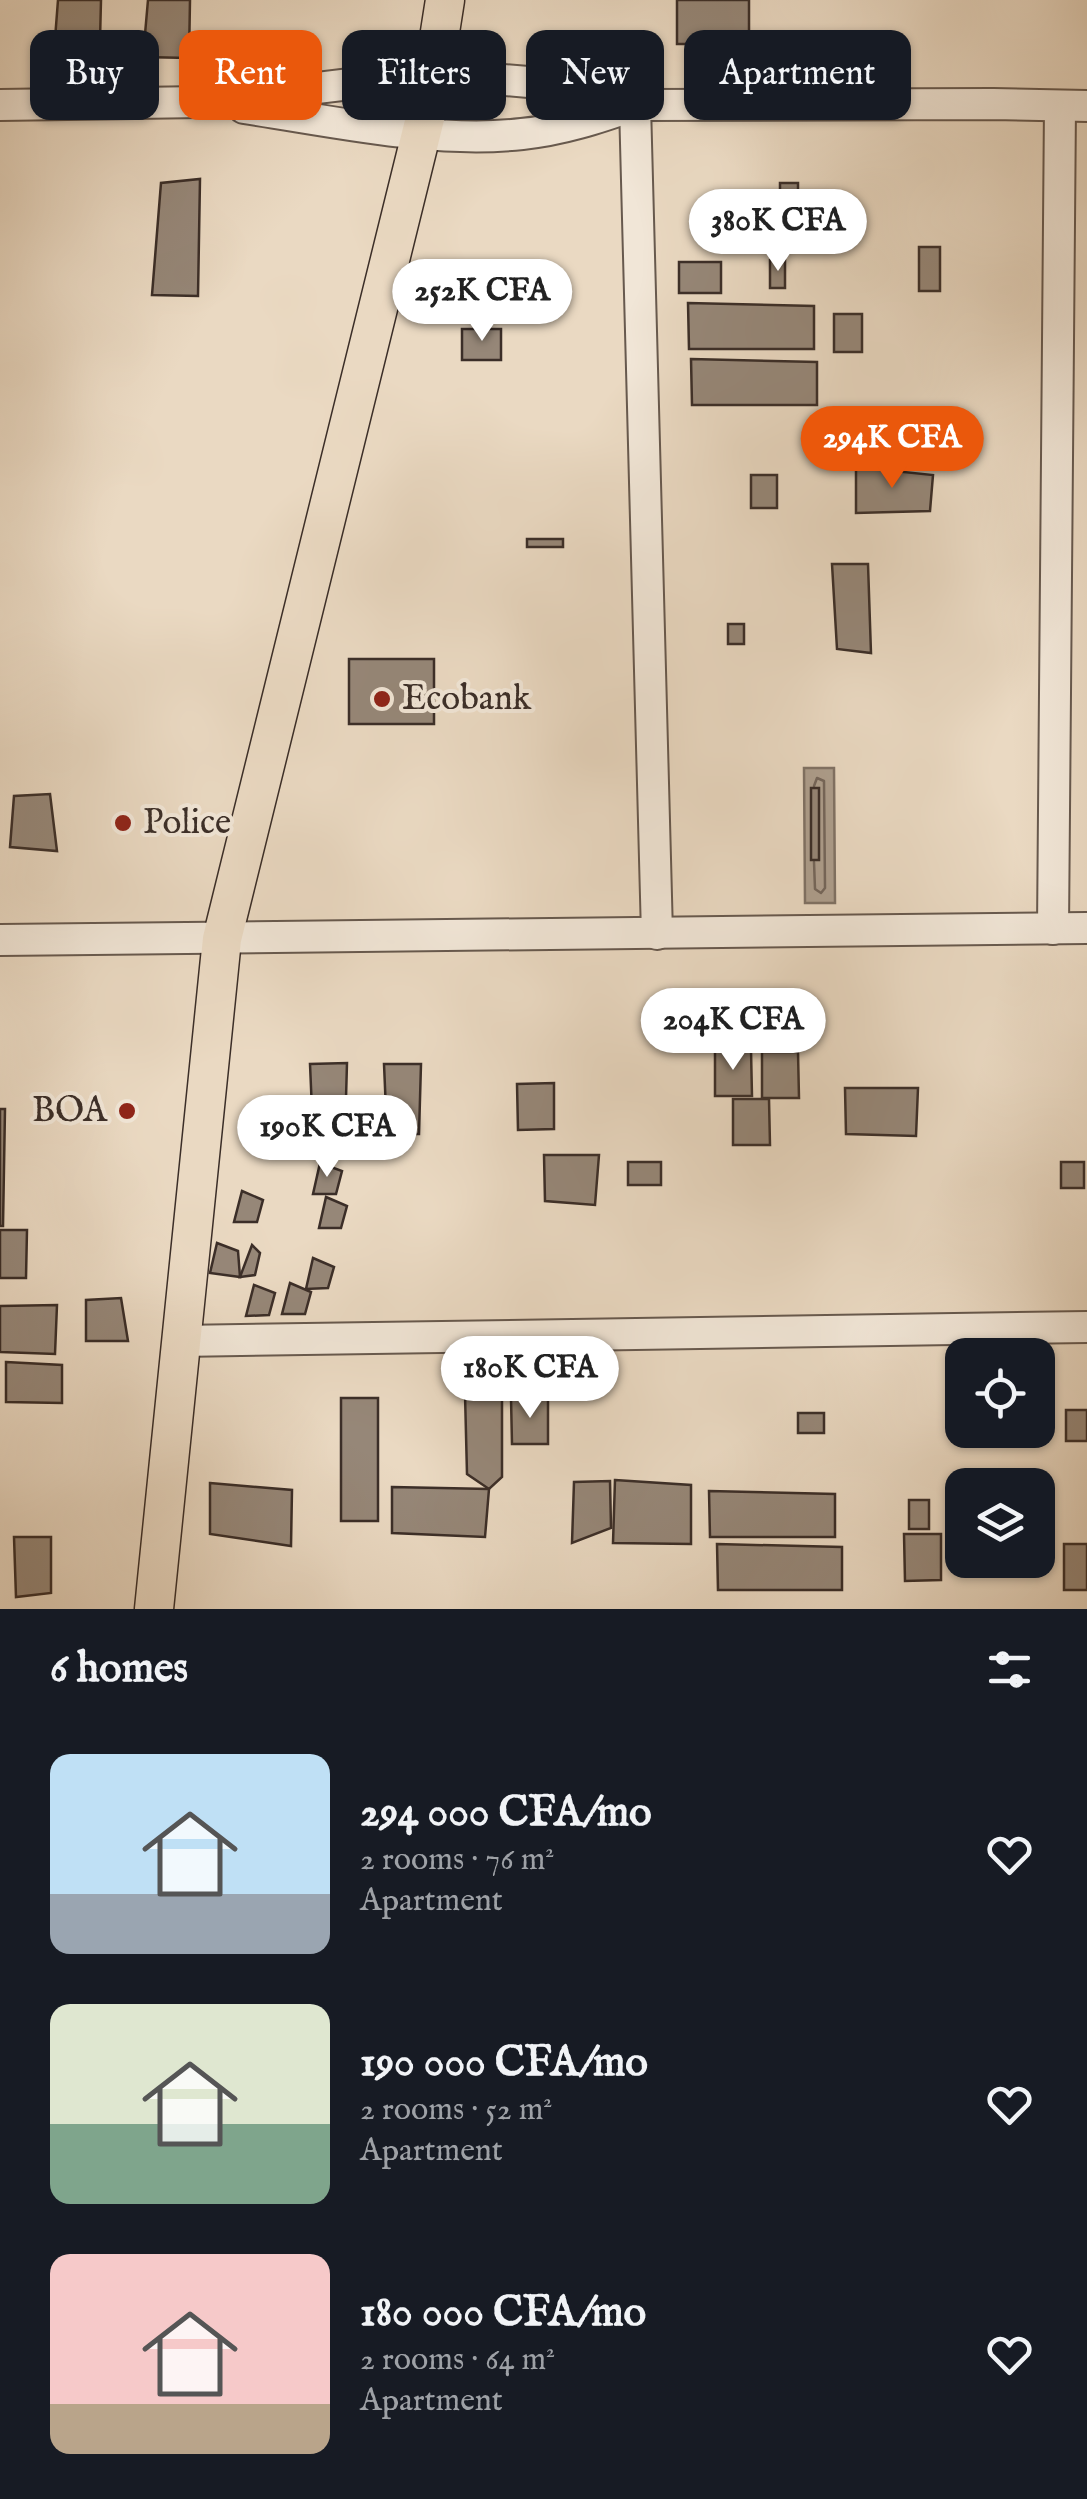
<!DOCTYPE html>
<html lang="en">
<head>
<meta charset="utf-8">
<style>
	:root { --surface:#171b24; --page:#20242c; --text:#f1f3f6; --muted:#9ea1a6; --accent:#ea580c }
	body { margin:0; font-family:"IM FELL English",serif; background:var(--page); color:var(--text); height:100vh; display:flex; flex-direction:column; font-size:38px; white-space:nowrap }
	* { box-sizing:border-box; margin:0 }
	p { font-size:32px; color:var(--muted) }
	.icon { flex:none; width:55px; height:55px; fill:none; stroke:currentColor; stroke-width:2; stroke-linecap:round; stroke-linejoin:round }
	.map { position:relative; height:1609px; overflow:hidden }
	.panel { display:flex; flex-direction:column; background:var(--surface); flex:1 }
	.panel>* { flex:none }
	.guide { position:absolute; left:30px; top:30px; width:1028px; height:90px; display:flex; gap:20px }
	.buttons { position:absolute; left:945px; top:1338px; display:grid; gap:20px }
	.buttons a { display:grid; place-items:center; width:110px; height:110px; border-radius:20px; background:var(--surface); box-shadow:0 2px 8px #0004; font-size:50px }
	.price { position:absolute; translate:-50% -85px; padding:0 22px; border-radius:35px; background:#fff; color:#222; font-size:32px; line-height:65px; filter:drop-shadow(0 2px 5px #0008) }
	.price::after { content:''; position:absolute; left:50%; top:60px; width:30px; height:22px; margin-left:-15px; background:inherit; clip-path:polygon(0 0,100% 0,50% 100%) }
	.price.current { background:var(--accent); color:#fff }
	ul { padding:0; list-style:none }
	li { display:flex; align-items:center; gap:30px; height:250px; padding:0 50px }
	li span { display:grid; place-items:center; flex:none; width:280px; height:200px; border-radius:20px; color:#555 }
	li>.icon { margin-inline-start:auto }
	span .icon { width:120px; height:120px; fill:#fffc; stroke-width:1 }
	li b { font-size:42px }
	h2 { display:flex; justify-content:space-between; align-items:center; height:120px; padding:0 50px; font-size:42px }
	.chip { padding:0 35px; border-radius:20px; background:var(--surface); box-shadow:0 2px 8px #0004; font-size:35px; line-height:90px }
	.chip.current { background:var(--accent); color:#fff }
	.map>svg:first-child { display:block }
	.water { fill:#ae9f8e; stroke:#807265; stroke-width:2.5 }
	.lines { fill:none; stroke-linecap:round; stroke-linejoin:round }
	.shore { stroke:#74665b; stroke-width:2.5 }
	.building { fill:#968778; stroke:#3b2e28; stroke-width:2.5 }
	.minor-casing { stroke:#67594e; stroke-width:34 }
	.major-casing { stroke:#3b2e28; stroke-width:41 }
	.minor { stroke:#f1e6d7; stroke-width:30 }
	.major { stroke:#ead9c2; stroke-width:38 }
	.poi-dot { fill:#8f2418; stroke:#f1e6d7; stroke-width:4 }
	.labels { text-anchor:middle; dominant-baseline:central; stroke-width:8; stroke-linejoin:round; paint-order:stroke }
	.poi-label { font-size:35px; fill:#3b2e28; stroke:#f1e6d7; text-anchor:start }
</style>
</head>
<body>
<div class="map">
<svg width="1087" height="1609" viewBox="0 0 1087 1609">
	<rect width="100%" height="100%" fill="#ead9c2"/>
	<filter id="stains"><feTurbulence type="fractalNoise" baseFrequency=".002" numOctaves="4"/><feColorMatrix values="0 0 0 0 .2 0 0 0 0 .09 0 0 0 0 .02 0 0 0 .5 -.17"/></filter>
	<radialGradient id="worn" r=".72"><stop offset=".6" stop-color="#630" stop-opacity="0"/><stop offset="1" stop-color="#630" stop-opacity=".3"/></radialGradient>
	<path class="water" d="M 804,768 L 834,768 L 835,903 L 805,903 Z"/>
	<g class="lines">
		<path class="shore" d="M 814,786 L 817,778 L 824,781 L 825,888 L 821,893 L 815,889 L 814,862"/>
	</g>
	<g class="building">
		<path d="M 58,0 L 101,0 L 100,40 L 55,39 Z"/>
		<path d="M 148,0 L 190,0 L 189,58 L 143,57 Z"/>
		<rect x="677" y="0" width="72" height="44"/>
		<path d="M 200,179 L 198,296 L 152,295 L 161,183 Z"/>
		<rect x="780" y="183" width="18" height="15"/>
		<rect x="919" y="247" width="21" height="44"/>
		<rect x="770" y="260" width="15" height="28"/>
		<rect x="679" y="262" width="42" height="31"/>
		<path d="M 688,303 L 814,306 L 814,349 L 689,349 Z"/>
		<rect x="834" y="314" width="28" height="38"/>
		<rect x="462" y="329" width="39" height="31"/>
		<path d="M 691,359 L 817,362 L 817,405 L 692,405 Z"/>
		<path d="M 856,467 L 933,475 L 930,511 L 856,513 Z"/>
		<rect x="751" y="475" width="26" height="33"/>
		<rect x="527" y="539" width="36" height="8"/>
		<path d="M 832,564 L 868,564 L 871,653 L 837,649 Z"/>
		<rect x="728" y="624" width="16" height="20"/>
		<rect x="349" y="659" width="85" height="65"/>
		<rect x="811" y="788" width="8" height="72"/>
		<path d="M 50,794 L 57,851 L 10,847 L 14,796 Z"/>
		<path d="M 715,1050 L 751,1050 L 752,1096 L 715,1096 Z"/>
		<path d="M 762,1052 L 798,1052 L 799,1098 L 762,1098 Z"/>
		<path d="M 347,1063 L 345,1133 L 313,1134 L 310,1064 Z"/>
		<path d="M 384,1064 L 421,1064 L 419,1134 L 387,1134 Z"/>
		<path d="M 554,1083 L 554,1129 L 518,1130 L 517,1084 Z"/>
		<path d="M 845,1088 L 918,1088 L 916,1136 L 846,1134 Z"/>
		<path d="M 733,1099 L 769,1099 L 770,1145 L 733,1145 Z"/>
		<path d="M 383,1104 L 383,1140 L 350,1144 L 346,1105 Z"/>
		<path d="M 0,1109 L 5,1109 L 3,1226 L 0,1226 Z"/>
		<path d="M 544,1155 L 599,1155 L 595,1205 L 545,1201 Z"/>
		<rect x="628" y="1162" width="33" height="23"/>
		<rect x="1061" y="1162" width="23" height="26"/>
		<path d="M 320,1163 L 342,1171 L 336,1194 L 313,1194 Z"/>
		<path d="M 242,1191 L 263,1200 L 257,1222 L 234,1222 Z"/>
		<path d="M 326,1197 L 347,1206 L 341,1228 L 319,1228 Z"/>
		<path d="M 0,1230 L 27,1230 L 26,1278 L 0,1278 Z"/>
		<path d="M 217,1243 L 238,1251 L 240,1277 L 210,1273 Z"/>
		<path d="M 252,1245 L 260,1253 L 255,1275 L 240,1277 Z"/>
		<path d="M 313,1258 L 334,1267 L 328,1288 L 306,1289 Z"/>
		<path d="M 290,1283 L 311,1292 L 305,1314 L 282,1314 Z"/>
		<path d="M 254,1285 L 275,1293 L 269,1315 L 246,1316 Z"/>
		<path d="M 121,1298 L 128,1341 L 86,1341 L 86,1300 Z"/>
		<path d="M 57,1305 L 55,1354 L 0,1352 L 0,1306 Z"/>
		<path d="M 6,1362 L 62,1365 L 62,1403 L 6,1402 Z"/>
		<path d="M 502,1393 L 502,1477 L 489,1489 L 467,1474 L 465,1394 Z"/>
		<rect x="341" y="1398" width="37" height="123"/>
		<path d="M 511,1398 L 548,1398 L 548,1444 L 512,1444 Z"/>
		<rect x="1066" y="1410" width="21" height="31"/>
		<rect x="798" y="1413" width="26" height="20"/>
		<path d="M 615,1480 L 691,1485 L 691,1544 L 613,1543 Z"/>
		<path d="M 610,1481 L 611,1528 L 572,1543 L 574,1482 Z"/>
		<path d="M 210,1483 L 292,1490 L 291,1546 L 210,1534 Z"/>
		<path d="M 392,1487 L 489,1489 L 485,1537 L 392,1533 Z"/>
		<path d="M 709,1491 L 835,1494 L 835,1537 L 710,1537 Z"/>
		<rect x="909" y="1500" width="20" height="29"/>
		<path d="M 904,1534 L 941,1534 L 941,1580 L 905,1581 Z"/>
		<path d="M 14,1537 L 51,1537 L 51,1593 L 16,1597 Z"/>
		<path d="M 717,1544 L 842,1547 L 842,1590 L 718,1590 Z"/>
		<rect x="1064" y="1544" width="23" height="46"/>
	</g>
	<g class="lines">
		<defs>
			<g id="minor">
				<path d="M 0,105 L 202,102 L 433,74 L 540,83 L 635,105 L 993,104 L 1087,106"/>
				<path d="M 635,105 L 657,934"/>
				<path d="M 244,108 C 332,121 434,144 522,134 C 562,130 598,118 635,105"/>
				<path d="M 1053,929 L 1060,106"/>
				<path d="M 0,940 L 1087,928"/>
				<path d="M 180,1341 L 1087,1327"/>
			</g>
			<path id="major" d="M 154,1609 L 222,939 L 429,102 L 445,0"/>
		</defs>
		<use href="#minor" class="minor-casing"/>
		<use href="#major" class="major-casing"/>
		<use href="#minor" class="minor"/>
		<use href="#major" class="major"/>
	</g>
	<g class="poi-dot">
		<circle cx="382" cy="699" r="10"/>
		<circle cx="123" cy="823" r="10"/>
		<circle cx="127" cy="1111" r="10"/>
	</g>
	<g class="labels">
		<g class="poi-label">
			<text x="402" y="699">Ecobank</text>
			<text x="143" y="823">Police</text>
			<text x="107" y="1111" text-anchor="end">BOA</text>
		</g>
	</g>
	<rect width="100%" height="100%" filter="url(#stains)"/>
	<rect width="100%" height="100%" fill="url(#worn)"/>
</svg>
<div class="buttons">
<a><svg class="icon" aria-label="locate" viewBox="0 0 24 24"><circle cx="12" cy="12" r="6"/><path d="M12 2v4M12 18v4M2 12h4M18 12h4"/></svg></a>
<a><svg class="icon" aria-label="layers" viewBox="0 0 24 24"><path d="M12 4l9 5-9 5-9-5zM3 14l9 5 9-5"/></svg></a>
</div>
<b class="price" style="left:778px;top:274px">380K CFA</b>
<b class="price" style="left:482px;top:344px">252K CFA</b>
<b class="price current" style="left:892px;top:491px">294K CFA</b>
<b class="price" style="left:733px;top:1073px">204K CFA</b>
<b class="price" style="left:327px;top:1180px">190K CFA</b>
<b class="price" style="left:530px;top:1421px">180K CFA</b>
<div class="guide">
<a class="chip">Buy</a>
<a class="chip current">Rent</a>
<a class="chip">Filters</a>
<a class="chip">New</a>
<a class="chip">Apartment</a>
</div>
</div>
<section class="panel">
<h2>6 homes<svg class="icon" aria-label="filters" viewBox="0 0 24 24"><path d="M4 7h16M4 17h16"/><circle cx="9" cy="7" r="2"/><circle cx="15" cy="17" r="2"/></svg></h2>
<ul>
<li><span style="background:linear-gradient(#bfe0f5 70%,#9aa5b1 0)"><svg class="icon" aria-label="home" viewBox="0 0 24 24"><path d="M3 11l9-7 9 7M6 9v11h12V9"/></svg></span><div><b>294 000 CFA/mo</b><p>2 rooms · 76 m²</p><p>Apartment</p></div><svg class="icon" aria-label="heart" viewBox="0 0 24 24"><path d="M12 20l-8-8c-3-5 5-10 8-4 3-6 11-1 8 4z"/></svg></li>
<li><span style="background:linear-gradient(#dfe7d0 60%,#7fa58c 0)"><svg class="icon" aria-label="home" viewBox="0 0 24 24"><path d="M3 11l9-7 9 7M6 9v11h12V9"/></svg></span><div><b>190 000 CFA/mo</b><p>2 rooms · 52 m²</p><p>Apartment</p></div><svg class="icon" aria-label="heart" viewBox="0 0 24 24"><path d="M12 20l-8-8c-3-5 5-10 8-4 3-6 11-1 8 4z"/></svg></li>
<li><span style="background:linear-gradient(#f6c9c9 75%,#b9a48a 0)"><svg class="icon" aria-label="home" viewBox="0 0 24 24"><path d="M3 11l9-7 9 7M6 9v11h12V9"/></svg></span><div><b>180 000 CFA/mo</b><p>2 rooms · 64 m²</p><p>Apartment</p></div><svg class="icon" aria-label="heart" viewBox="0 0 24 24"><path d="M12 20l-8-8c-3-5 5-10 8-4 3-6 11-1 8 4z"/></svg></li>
</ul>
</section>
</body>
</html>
